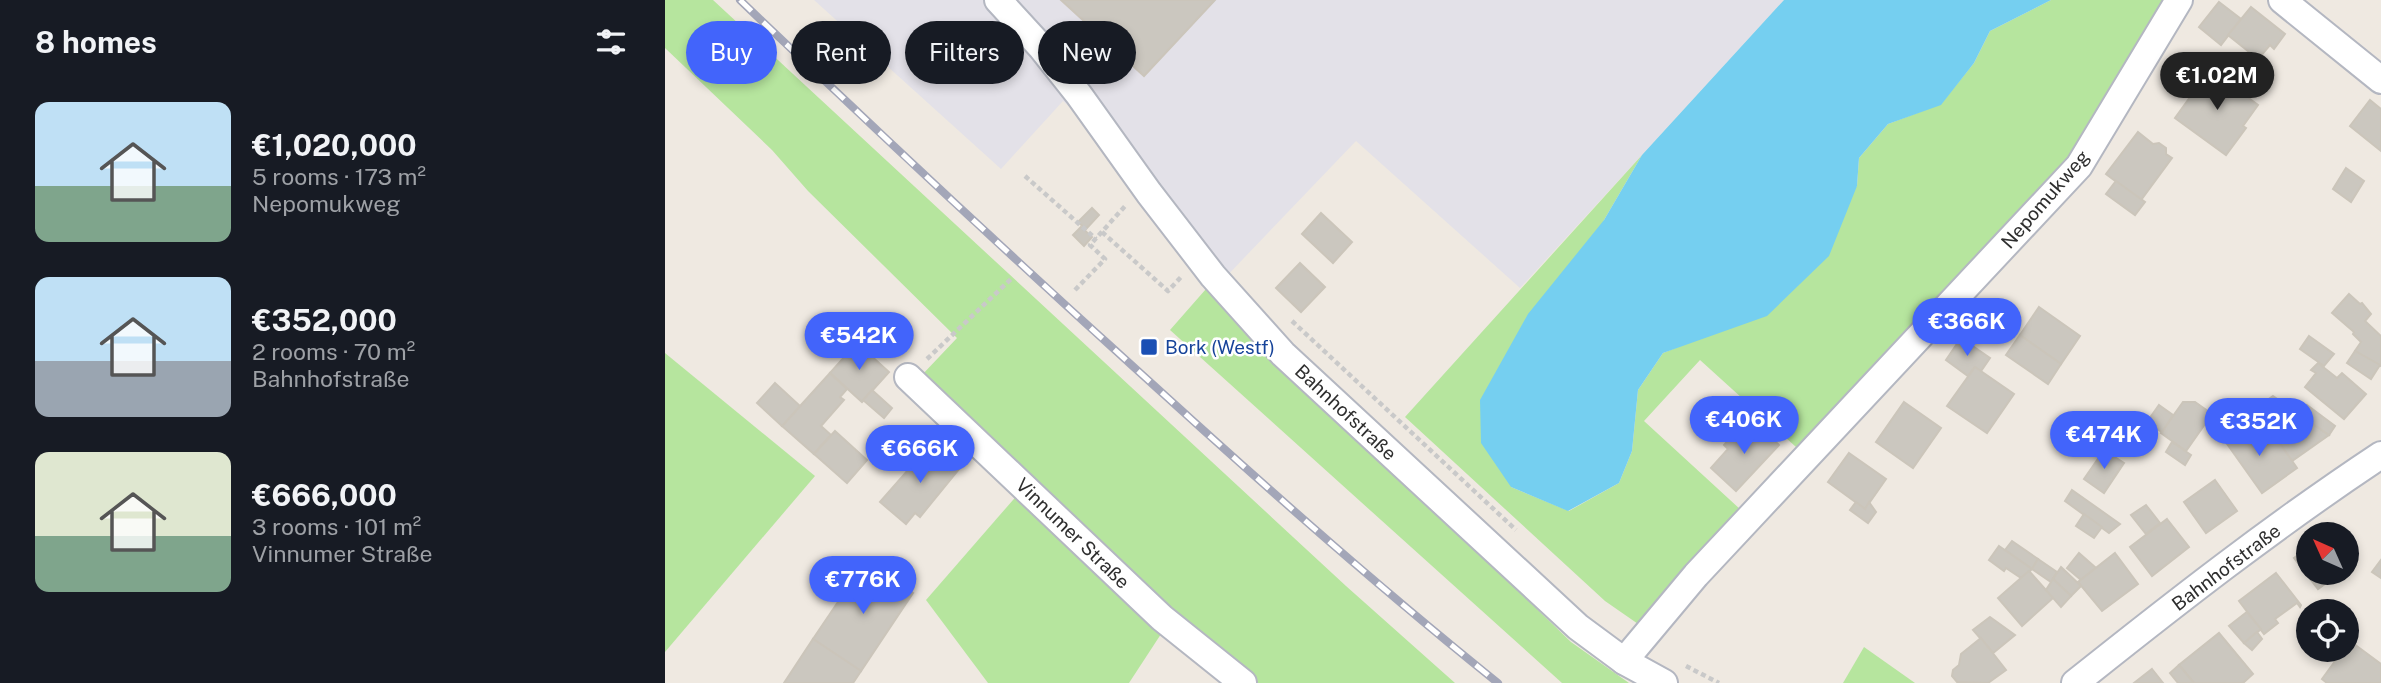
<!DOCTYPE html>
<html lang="en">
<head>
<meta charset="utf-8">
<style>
	:root { --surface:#171b24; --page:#242831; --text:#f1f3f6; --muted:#9ea1a6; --accent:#4264fb }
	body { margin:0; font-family:"Public Sans",sans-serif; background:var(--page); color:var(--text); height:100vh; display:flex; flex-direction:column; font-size:26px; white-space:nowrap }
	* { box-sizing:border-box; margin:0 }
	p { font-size:23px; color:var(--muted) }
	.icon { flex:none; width:38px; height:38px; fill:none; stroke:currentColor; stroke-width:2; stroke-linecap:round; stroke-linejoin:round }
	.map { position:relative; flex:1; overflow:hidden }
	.drawer { display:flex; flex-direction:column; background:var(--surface); width:665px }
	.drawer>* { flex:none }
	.hud { position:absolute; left:21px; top:21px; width:665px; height:63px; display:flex; gap:14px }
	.needle { width:46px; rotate:315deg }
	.controls { position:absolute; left:1631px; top:522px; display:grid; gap:14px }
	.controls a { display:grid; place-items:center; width:63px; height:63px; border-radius:50%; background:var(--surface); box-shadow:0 4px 10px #0003; font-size:35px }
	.price { position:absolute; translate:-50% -60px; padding:0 16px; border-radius:24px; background:var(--accent); color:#fff; font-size:23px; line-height:46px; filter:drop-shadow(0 2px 4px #0008) }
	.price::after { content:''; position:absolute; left:50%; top:42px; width:21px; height:16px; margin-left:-10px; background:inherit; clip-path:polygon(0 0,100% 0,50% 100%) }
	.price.on { background:#222; color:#fff }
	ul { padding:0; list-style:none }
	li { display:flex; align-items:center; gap:21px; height:175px; padding:0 35px }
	li span { display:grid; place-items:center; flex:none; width:196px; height:140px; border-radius:14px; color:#555 }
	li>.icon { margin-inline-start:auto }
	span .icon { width:84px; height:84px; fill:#fffc; stroke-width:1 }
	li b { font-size:30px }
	h2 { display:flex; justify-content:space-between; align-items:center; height:84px; padding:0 35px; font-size:30px }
	.pill { padding:0 24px; border-radius:32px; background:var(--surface); box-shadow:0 4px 10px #0003; font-size:24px; line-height:63px }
	.pill.on { background:var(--accent); color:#fff }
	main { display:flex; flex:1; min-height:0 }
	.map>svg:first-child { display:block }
	.industrial { fill:#e3e1e8 }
	.green { fill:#b6e59e }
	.water { fill:#75cff0 }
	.building { fill:#cbc7bf; stroke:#cbc5ba; stroke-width:2 }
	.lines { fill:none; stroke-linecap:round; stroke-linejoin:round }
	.minor-casing { stroke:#b4b7c1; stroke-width:30 }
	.path { stroke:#c9c9c9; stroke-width:4.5; stroke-dasharray:5 3.5; stroke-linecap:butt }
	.minor { stroke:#fff; stroke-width:26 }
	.rail-casing { stroke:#a3a6b8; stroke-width:8 }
	.rail { stroke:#fff; stroke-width:5; stroke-dasharray:16; stroke-linecap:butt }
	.transit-dot { fill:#1a4fb4; stroke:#fff; stroke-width:2.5 }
	.labels { text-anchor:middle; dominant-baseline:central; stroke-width:5; stroke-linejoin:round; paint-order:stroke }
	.street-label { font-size:19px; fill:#2e2e2e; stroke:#fff }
	.transit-label { font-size:19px; fill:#164399; stroke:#fff; text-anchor:start }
</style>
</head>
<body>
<main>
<section class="drawer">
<h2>8 homes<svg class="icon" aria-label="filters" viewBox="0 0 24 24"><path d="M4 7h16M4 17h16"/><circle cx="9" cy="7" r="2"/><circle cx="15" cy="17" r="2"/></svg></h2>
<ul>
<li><span style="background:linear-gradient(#bfe0f5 60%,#7fa58c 0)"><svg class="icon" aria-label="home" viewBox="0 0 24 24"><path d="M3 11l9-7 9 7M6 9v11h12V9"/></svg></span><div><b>€1,020,000</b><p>5 rooms · 173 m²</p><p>Nepomukweg</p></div></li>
<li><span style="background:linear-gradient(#bfe0f5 60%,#9aa5b1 0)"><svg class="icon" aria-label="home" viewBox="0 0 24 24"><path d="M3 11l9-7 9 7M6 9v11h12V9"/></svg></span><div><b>€352,000</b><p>2 rooms · 70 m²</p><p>Bahnhofstraße</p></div></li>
<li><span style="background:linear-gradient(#dfe7d0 60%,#7fa58c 0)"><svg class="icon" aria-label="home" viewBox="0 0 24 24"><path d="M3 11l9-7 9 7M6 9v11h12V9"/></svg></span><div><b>€666,000</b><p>3 rooms · 101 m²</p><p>Vinnumer Straße</p></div></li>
</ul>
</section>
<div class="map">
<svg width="1716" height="683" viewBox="0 0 1716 683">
	<rect width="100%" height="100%" fill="#efe9e1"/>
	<path class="industrial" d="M 149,0 L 1119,0 L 855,288 L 691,141 L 557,281 L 440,140 L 398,101 L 336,169 Z"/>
	<g class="green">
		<path d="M 0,0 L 48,0 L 681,586 L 790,683 L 593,683 L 531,637 L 256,376 L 292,338 L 143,191 L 107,150 L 0,48 Z"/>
		<path d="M 1386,0 L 1504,0 L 1400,199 L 1141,456 L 1035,360 L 979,421 L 1076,510 L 976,626 L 940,601 L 740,417 L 977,155 L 939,220 L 846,487 L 904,511 L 954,483 L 967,451 L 973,390 L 998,353 L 1046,334 L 1192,186 L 1194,158 L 1223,124 L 1276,104 L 1309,63 L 1325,31 Z"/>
		<path d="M 541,289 L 906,642 L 964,683 L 897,683 L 505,330 Z"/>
		<path d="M 0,353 L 150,476 L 0,652 Z"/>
		<path d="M 354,493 L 498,631 L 464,683 L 323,683 L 261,600 Z"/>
		<path d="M 1199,647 L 1250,683 L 1178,683 Z"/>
	</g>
	<path class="water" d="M 1119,0 L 1386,0 L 1325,31 L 1309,63 L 1276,105 L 1223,124 L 1194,158 L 1192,186 L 1164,256 L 1102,316 L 998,353 L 973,390 L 967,451 L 954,483 L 903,511 L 846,487 L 816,443 L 815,400 L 863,314 L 939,220 L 977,155 Z"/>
	<g class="building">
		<path d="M 396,0 L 550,0 L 479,76 Z"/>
		<path d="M 1554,2 L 1576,19 L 1556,45 L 1534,27 Z"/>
		<path d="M 1586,7 L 1620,34 L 1609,49 L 1605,45 L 1593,59 L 1563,35 Z"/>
		<path d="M 1543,68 L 1593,105 L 1578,126 L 1581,128 L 1561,155 L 1510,118 L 1528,93 L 1526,91 Z"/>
		<path d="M 1705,100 L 1716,109 L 1716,151 L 1685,126 Z"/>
		<path d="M 1473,132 L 1488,144 L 1494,143 L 1501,148 L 1501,154 L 1507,158 L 1476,200 L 1441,174 Z"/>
		<path d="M 1681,168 L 1699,181 L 1686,202 L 1668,189 Z"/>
		<path d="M 1451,181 L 1480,202 L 1470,215 L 1441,194 Z"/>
		<path d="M 427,208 L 434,215 L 421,229 L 413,222 Z"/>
		<path d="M 656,213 L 687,242 L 668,263 L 637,234 Z"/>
		<path d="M 416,227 L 427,237 L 419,246 L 408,235 Z"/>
		<path d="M 635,263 L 660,287 L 636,312 L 611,288 Z"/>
		<path d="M 1684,294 L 1695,304 L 1697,303 L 1706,314 L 1700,321 L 1716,336 L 1716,366 L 1690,351 L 1696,342 L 1688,334 L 1689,332 L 1667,313 Z"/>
		<path d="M 1374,307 L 1415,336 L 1396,364 L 1355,335 Z"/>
		<path d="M 1355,335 L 1396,364 L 1383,384 L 1341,355 Z"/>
		<path d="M 1644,336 L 1669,354 L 1659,366 L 1635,349 Z"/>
		<path d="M 1296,338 L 1325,358 L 1316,371 L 1310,367 L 1303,376 L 1281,360 Z"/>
		<path d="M 192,343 L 224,372 L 197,402 L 165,373 Z"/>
		<path d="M 1690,351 L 1715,365 L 1706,379 L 1682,363 Z"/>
		<path d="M 1653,363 L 1672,378 L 1677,373 L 1701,394 L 1679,419 L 1640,387 L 1651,373 L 1646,370 Z"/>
		<path d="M 1310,367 L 1349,394 L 1322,433 L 1282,406 Z"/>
		<path d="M 165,373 L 182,389 L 175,397 L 179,400 L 156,426 L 166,435 L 149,454 L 117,426 Z"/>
		<path d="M 110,383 L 135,406 L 117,426 L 92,403 Z"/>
		<path d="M 207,390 L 227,408 L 219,418 L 198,400 Z"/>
		<path d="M 1608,396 L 1664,435 L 1627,461 L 1590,409 Z"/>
		<path d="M 1239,402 L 1276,428 L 1248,468 L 1211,442 Z"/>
		<path d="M 1518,402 L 1530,402 L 1547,414 L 1521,451 L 1496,433 Z"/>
		<path d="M 1494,405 L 1508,415 L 1497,432 L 1482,422 Z"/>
		<path d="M 1642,405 L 1670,426 L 1664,435 L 1635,415 Z"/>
		<path d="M 1088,421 L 1114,445 L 1071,491 L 1046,468 L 1063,449 L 1059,445 L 1067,436 L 1071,439 Z"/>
		<path d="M 1571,422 L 1592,452 L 1611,438 L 1632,468 L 1597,493 L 1555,434 Z"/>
		<path d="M 170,431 L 202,460 L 182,483 L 149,454 Z"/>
		<path d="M 1507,442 L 1526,455 L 1520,465 L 1501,452 Z"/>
		<path d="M 266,444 L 294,469 L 255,517 L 250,513 L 241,524 L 215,502 Z"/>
		<path d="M 1439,450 L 1459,463 L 1439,493 L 1419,479 Z"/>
		<path d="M 1184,453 L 1221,479 L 1200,509 L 1163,482 Z"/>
		<path d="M 1550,480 L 1572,511 L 1541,533 L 1519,502 Z"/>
		<path d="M 1407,490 L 1455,524 L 1444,533 L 1400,501 Z"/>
		<path d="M 1191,502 L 1200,509 L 1204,502 L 1211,512 L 1203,523 L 1185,510 Z"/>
		<path d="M 1481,505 L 1495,523 L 1481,534 L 1466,515 Z"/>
		<path d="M 1419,514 L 1437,527 L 1429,538 L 1411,526 Z"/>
		<path d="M 1502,519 L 1524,547 L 1487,576 L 1465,547 Z"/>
		<path d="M 1347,541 L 1373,559 L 1367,569 L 1340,550 Z"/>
		<path d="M 1334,546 L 1367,569 L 1365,571 L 1356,578 L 1341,568 L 1339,571 L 1324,560 Z"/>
		<path d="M 1682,547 L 1692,560 L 1682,568 Z"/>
		<path d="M 1643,548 L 1643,572 L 1676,572 L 1653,589 L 1629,558 Z"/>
		<path d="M 1414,553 L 1431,568 L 1416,580 L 1402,568 Z"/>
		<path d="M 1450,553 L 1473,584 L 1437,611 L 1413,582 Z"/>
		<path d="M 1373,559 L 1392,572 L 1386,582 L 1367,569 Z"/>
		<path d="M 1716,560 L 1716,578 L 1707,572 Z"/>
		<path d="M 200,562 L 248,593 L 196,671 L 148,639 Z"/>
		<path d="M 1396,567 L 1416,586 L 1406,596 L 1388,579 Z"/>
		<path d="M 1364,571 L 1388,598 L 1357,626 L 1333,598 Z"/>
		<path d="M 1611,573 L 1636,605 L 1635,607 L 1632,603 L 1610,619 L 1613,623 L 1599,634 L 1574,601 Z"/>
		<path d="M 1388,579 L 1406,596 L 1396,607 L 1381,590 Z"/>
		<path d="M 1582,612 L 1596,629 L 1579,643 L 1564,626 Z"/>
		<path d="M 1325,617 L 1350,635 L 1328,653 L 1308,630 Z"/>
		<path d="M 1592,632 L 1597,639 L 1587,650 L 1579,643 Z"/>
		<path d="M 1554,633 L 1588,674 L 1578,683 L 1529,683 L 1514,665 Z"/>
		<path d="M 1316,638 L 1341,670 L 1323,683 L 1292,682 L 1287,676 L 1288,670 L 1294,665 L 1296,654 Z"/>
		<path d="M 148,639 L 196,671 L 188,683 L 119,683 Z"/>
		<path d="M 1685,641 L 1716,664 L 1716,683 L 1662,683 L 1657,679 L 1679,649 L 1682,649 Z"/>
		<path d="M 1514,665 L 1528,682 L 1527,683 L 1513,683 L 1505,673 Z"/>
		<path d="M 1487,669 L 1498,683 L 1469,683 Z"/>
	</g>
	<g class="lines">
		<defs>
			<g id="minor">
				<path d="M 333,0 L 376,47 L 414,95 L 484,193 L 548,276 L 618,354 L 913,627 L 959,661 L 999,683"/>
				<path d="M 1617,0 L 1716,80"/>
				<path d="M 243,377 L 497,618 L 578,683"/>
				<path d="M 959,661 L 1031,575 L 1414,166 L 1514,0"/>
				<path d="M 1410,683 C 1509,604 1610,525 1716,455"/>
			</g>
		</defs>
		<use href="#minor" class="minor-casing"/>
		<g class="path">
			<path d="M 360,176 L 431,239"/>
			<path d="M 437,232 L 503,291 L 516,277"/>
			<path d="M 410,290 L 440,259 L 425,245 L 461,205"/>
			<path d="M 627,321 L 851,530"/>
			<path d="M 262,359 L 347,278"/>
			<path d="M 1021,666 L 1054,683"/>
		</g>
		<use href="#minor" class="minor"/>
		<defs>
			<path id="rail" d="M 75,0 C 198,118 323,235 450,350 C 575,464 701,577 833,683"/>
		</defs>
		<use href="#rail" class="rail-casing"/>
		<use href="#rail" class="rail"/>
	</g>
	<rect class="transit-dot" x="475" y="338" width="18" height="18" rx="3.5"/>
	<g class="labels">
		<g class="street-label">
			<text transform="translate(1380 199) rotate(-49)">Nepomukweg</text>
			<text transform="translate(681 412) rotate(43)">Bahnhofstraße</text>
			<text transform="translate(408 533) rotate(44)">Vinnumer Straße</text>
			<text transform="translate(1561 567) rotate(-37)">Bahnhofstraße</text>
		</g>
		<g class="transit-label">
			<text x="500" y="347">Bork (Westf)</text>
		</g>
	</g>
</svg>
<div class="controls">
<a><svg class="needle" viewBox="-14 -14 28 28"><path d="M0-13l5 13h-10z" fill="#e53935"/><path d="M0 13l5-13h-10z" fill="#9ea1a6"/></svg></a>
<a><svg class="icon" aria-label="locate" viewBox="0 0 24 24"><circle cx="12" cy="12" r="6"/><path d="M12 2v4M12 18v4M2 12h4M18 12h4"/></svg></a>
</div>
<b class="price on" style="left:1552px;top:112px">€1.02M</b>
<b class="price" style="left:1302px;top:358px">€366K</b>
<b class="price" style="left:194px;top:372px">€542K</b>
<b class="price" style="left:1079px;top:456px">€406K</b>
<b class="price" style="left:1594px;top:458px">€352K</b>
<b class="price" style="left:1439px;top:471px">€474K</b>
<b class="price" style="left:255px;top:485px">€666K</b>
<b class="price" style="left:198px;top:616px">€776K</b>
<div class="hud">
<a class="pill on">Buy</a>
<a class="pill">Rent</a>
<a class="pill">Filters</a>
<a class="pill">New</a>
</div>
</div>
</main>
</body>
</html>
